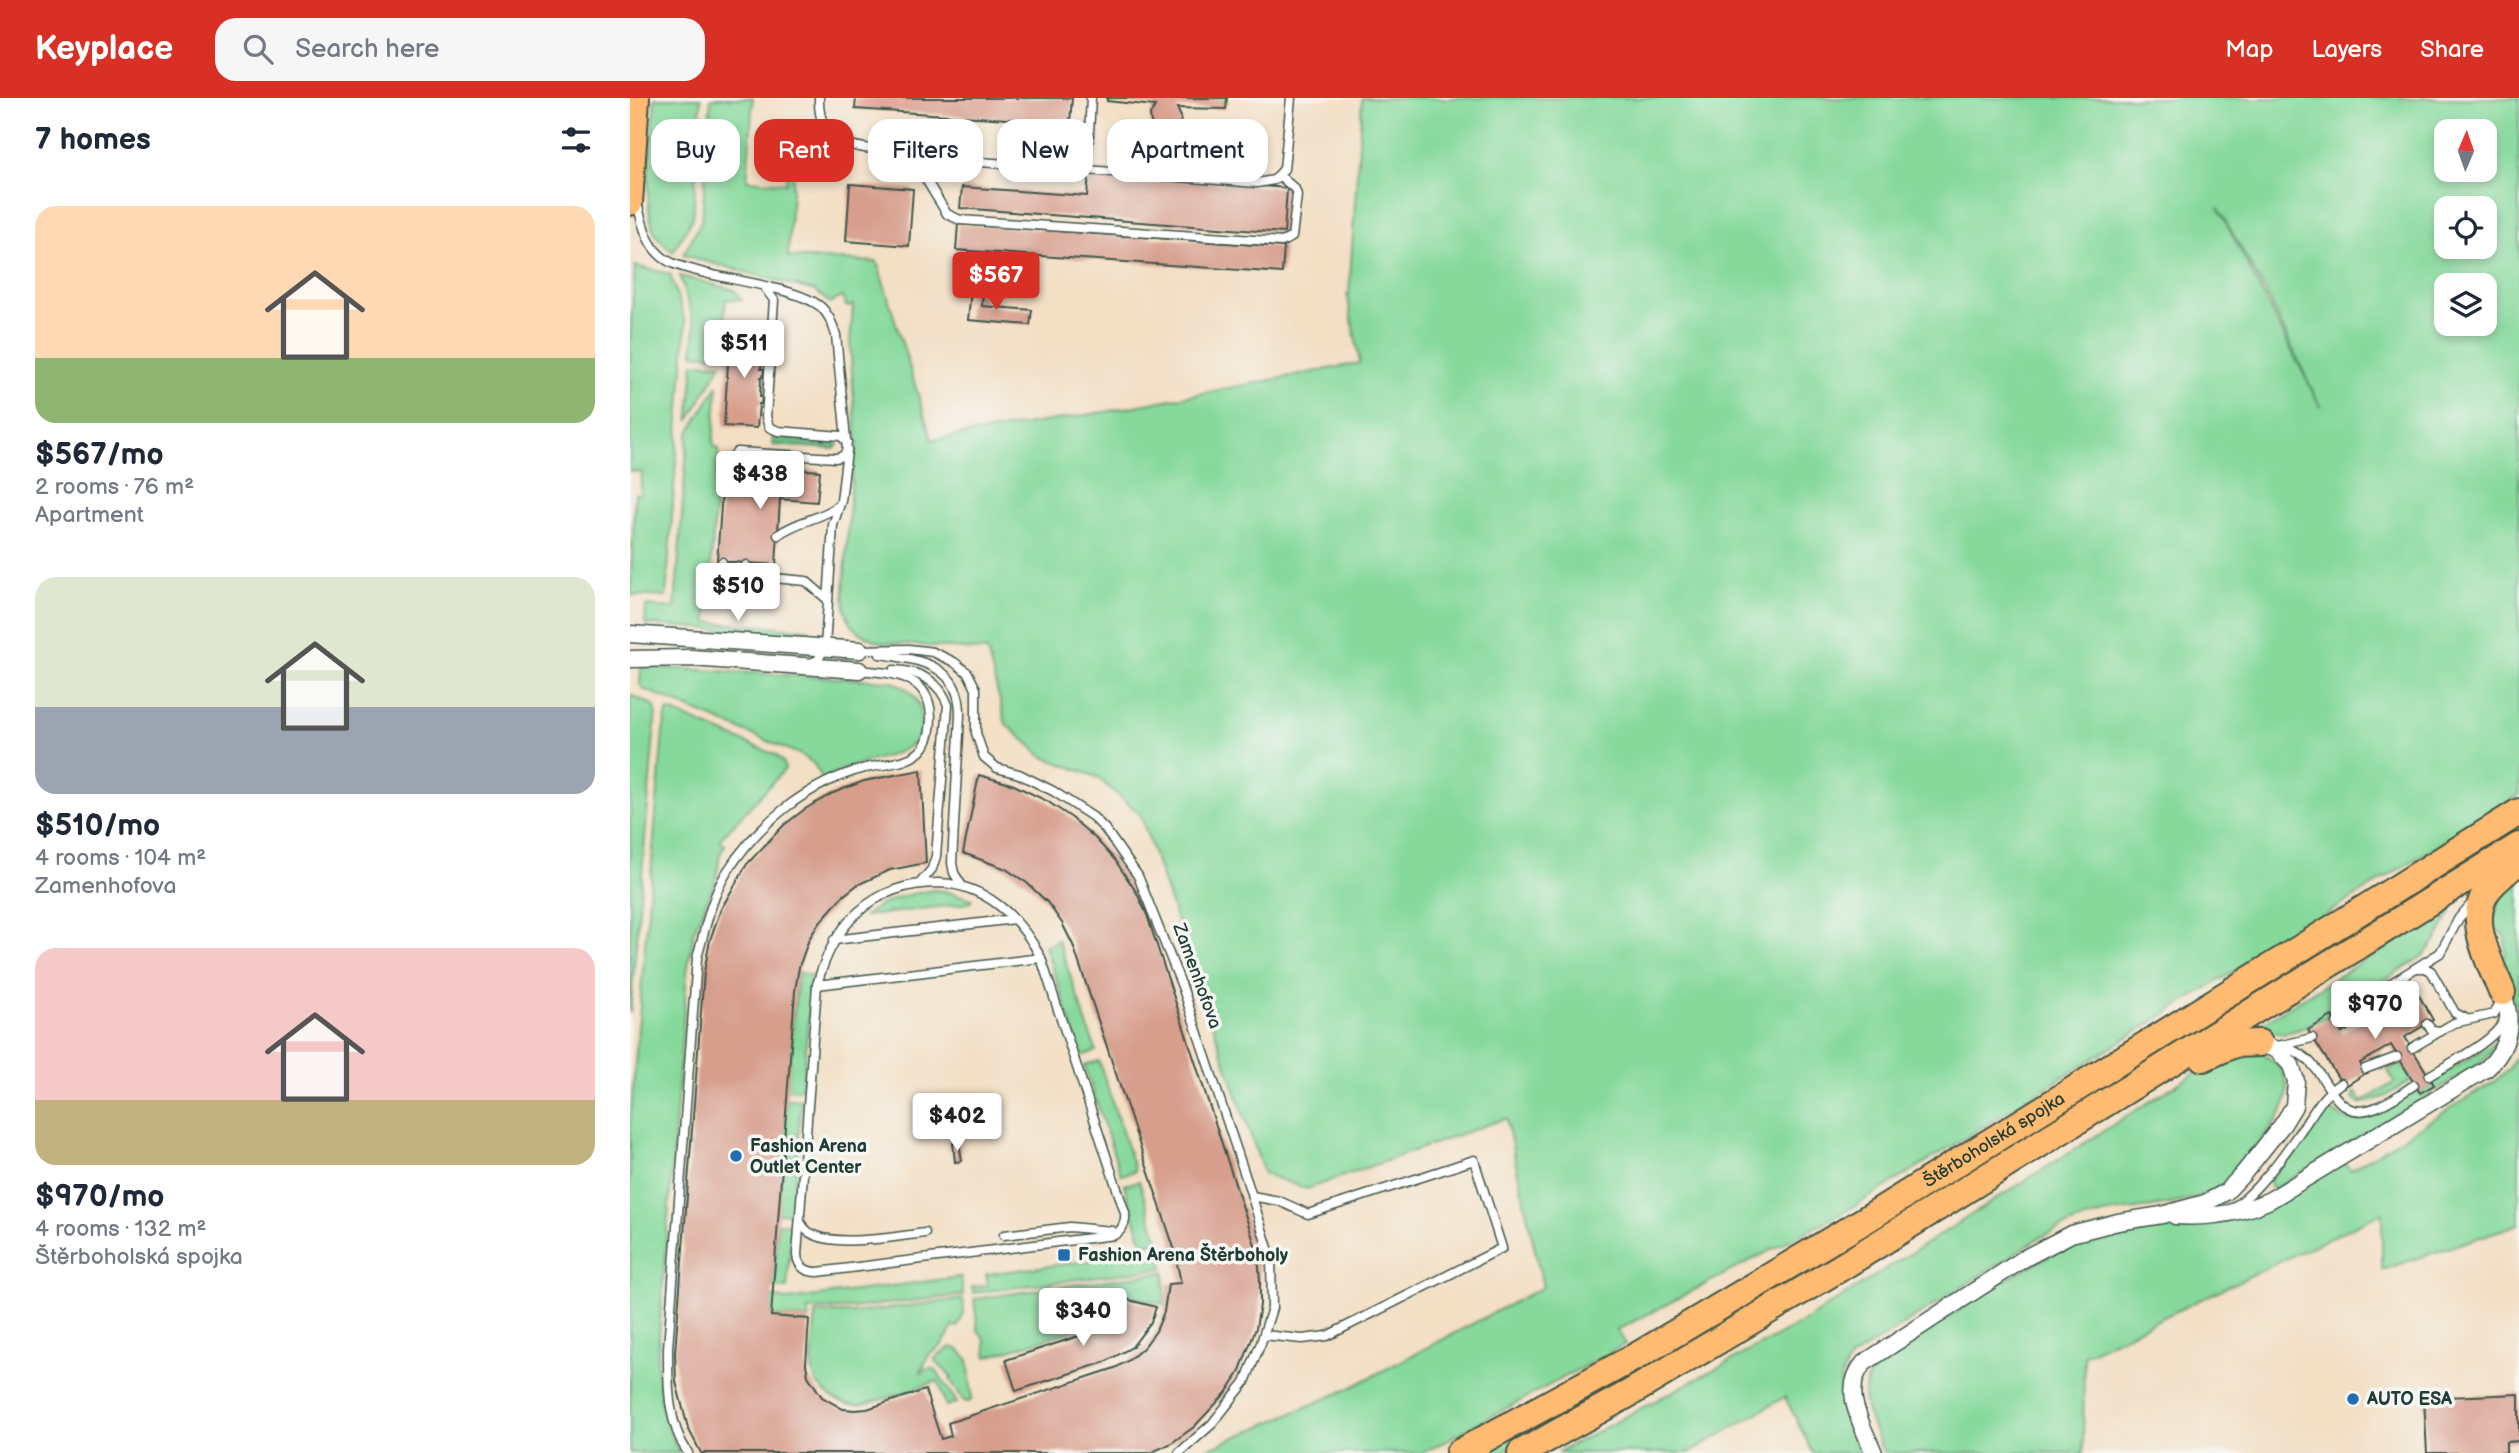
<!DOCTYPE html>
<html lang="en">
<head>
<meta charset="utf-8">
<style>
	:root { --surface:#fff; --page:#f6f6f7; --text:#1f2937; --muted:#747a83; --accent:#d93025 }
	body { margin:0; font-family:"Balsamiq Sans",sans-serif; background:var(--page); color:var(--text); height:100vh; display:flex; flex-direction:column; font-size:26px; white-space:nowrap }
	* { box-sizing:border-box; margin:0 }
	p { font-size:23px; color:var(--muted) }
	.icon { flex:none; width:38px; height:38px; fill:none; stroke:currentColor; stroke-width:2; stroke-linecap:round; stroke-linejoin:round }
	.map { position:relative; flex:1; overflow:hidden }
	.sheet { display:flex; flex-direction:column; background:var(--surface); width:630px }
	.sheet>* { flex:none }
	.banner { position:absolute; left:21px; top:21px; width:665px; height:63px; display:flex; gap:14px }
	.needle { width:46px; rotate:2deg }
	.fabs { position:absolute; left:1804px; top:21px; display:grid; gap:14px }
	.fabs a { display:grid; place-items:center; width:63px; height:63px; border-radius:14px; background:var(--surface); box-shadow:0 4px 10px #0003; font-size:35px }
	.price { position:absolute; translate:-50% -60px; padding:0 16px; border-radius:7px; background:#fff; color:#222; font-size:23px; line-height:46px; filter:drop-shadow(0 2px 4px #0008) }
	.price::after { content:''; position:absolute; left:50%; top:42px; width:21px; height:16px; margin-left:-10px; background:inherit; clip-path:polygon(0 0,100% 0,50% 100%) }
	.price.selected { background:var(--accent); color:#fff }
	ul { padding:0; list-style:none }
	li { display:grid; align-content:center; gap:14px; height:371px; padding:0 35px }
	li span { display:grid; place-items:center; height:217px; border-radius:21px; color:#555 }
	li>.icon { margin-inline-start:auto }
	span .icon { width:126px; height:126px; fill:#fffc; stroke-width:1 }
	li b { font-size:30px }
	h2 { display:flex; justify-content:space-between; align-items:center; height:84px; padding:0 35px; font-size:30px }
	.tag { padding:0 24px; border-radius:21px; background:var(--surface); box-shadow:0 4px 10px #0003; font-size:24px; line-height:63px }
	.tag.selected { background:var(--accent); color:#fff }
	header { display:flex; align-items:center; gap:42px; box-sizing:border-box; height:98px; padding:0 35px; background:var(--accent); color:#fff }
	header strong { font-size:33px }
	nav { display:flex; gap:38px; margin-inline-start:auto; font-size:24px }
	.search { width:490px; height:63px; background:var(--page); display:flex; align-items:center; gap:18px; box-sizing:border-box; padding:0 24px; border-radius:21px; color:var(--muted); font-size:26px }
	main { display:flex; flex:1; min-height:0 }
	.map>svg:first-child { display:block }
	.green { fill:#86d99b; stroke:#528b68; stroke-width:2; fill-rule:evenodd }
	.forest { fill:#6cb983; stroke:#467b5c; stroke-width:2 }
	.building { fill:#d79e8c }
	.lines { fill:none; stroke-linecap:round; stroke-linejoin:round }
	.service-casing { stroke:#3f554a; stroke-width:11 }
	.minor-casing { stroke:#3f554a; stroke-width:19 }
	.primary-casing { stroke:#3f554a; stroke-width:28 }
	.trunk-casing { stroke:#3f554a; stroke-width:30 }
	.service { stroke:#fff; stroke-width:8 }
	.minor { stroke:#fff; stroke-width:16 }
	.primary { stroke:#ffbb71; stroke-width:24 }
	.trunk { stroke:#ffbb71; stroke-width:26 }
	.poi-dot { fill:#1f6fb2; stroke:#f6f6f2; stroke-width:2.5 }
	.labels { text-anchor:middle; dominant-baseline:central; stroke-width:7; stroke-linejoin:round; paint-order:stroke }
	.street-label { font-size:18px; fill:#1f3d34; stroke:#f6f6f2 }
	.poi-label { font-size:18px; font-weight:bold; fill:#1f3d34; stroke:#f6f6f2; text-anchor:start }
</style>
</head>
<body>
<header>
<strong>Keyplace</strong>
<div class="search"><svg class="icon" aria-label="search" viewBox="0 0 24 24"><circle cx="10" cy="10" r="6"/><path d="M15 15l6 6"/></svg>Search here</div>
<nav><a>Map</a><a>Layers</a><a>Share</a></nav>
</header>
<main>
<section class="sheet">
<h2>7 homes<svg class="icon" aria-label="filters" viewBox="0 0 24 24"><path d="M4 7h16M4 17h16"/><circle cx="9" cy="7" r="2"/><circle cx="15" cy="17" r="2"/></svg></h2>
<ul>
<li><span style="background:linear-gradient(#ffd9b3 70%,#8fb573 0)"><svg class="icon" aria-label="home" viewBox="0 0 24 24"><path d="M3 11l9-7 9 7M6 9v11h12V9"/></svg></span><div><b>$567/mo</b><p>2 rooms · 76 m²</p><p>Apartment</p></div></li>
<li><span style="background:linear-gradient(#dfe7d0 60%,#9aa5b1 0)"><svg class="icon" aria-label="home" viewBox="0 0 24 24"><path d="M3 11l9-7 9 7M6 9v11h12V9"/></svg></span><div><b>$510/mo</b><p>4 rooms · 104 m²</p><p>Zamenhofova</p></div></li>
<li><span style="background:linear-gradient(#f6c9c9 70%,#c2b280 0)"><svg class="icon" aria-label="home" viewBox="0 0 24 24"><path d="M3 11l9-7 9 7M6 9v11h12V9"/></svg></span><div><b>$970/mo</b><p>4 rooms · 132 m²</p><p>Štěrboholská spojka</p></div></li>
</ul>
</section>
<div class="map">
<svg width="1889" height="1355" viewBox="0 0 1889 1355">
	<rect width="100%" height="100%" fill="#f6f6f2"/>
	<filter id="ink" filterUnits="userSpaceOnUse"><feTurbulence type="fractalNoise" baseFrequency=".0143" numOctaves="2"/><feDisplacementMap in="SourceGraphic" scale="14" xChannelSelector="R" yChannelSelector="G"/><feConvolveMatrix kernelMatrix="1 2 1 2 8 2 1 2 1" color-interpolation-filters="sRGB"/></filter>
	<filter id="wash" filterUnits="userSpaceOnUse"><feTurbulence type="fractalNoise" baseFrequency=".00686" numOctaves="4" result="noise"/><feDisplacementMap in="SourceGraphic" scale="28" xChannelSelector="R" yChannelSelector="G"/><feGaussianBlur stdDeviation="1.57" result="paint"/><feColorMatrix in="noise" values="0 0 0 0 0 0 0 0 0 0 0 0 0 0 0 0 0 1.4 0 .05"/><feComposite in="paint" operator="in"/></filter>
	<g filter="url(#wash)">
		<rect width="100%" height="100%" fill="#f3dfc4"/>
		<g class="green">
			<path d="M 25,0 L 71,0 L 63,119 L 43,154 C 36,148 29,143 25,135 C 11,106 23,34 25,0 Z"/>
			<path d="M 81,0 L 123,0 L 117,82 L 156,85 L 159,47 L 165,48 L 158,159 L 247,164 L 302,342 L 474,314 L 730,265 L 717,196 L 719,196 L 732,0 L 1889,0 L 1889,697 L 1220,1111 L 987,1232 L 996,1246 L 793,1355 L 568,1355 L 718,1291 L 913,1189 L 876,1020 L 677,1091 L 634,1076 L 510,716 L 467,679 L 413,659 L 376,626 L 357,553 L 250,544 C 221,534 213,522 214,491 L 222,374 L 227,348 L 220,245 L 223,207 L 217,209 L 212,199 L 200,205 L 185,193 L 53,157 L 72,122 ZM 1816,33 L 1855,33 L 1855,72 L 1816,72 ZM 1588,109 L 1637,197 L 1691,310 ZM 1816,110 L 1855,110 L 1855,149 L 1816,149 ZM 1816,187 L 1855,187 L 1855,226 L 1816,226 Z"/>
			<path d="M 5,168 L 40,176 L 56,226 L 36,499 L 0,497 L 5,396 L 10,396 L 12,374 L 0,373 L 0,241 Z"/>
			<path d="M 50,178 L 104,192 L 112,202 L 96,201 L 92,258 L 63,256 L 65,228 Z"/>
			<path d="M 64,265 L 91,266 L 59,323 Z"/>
			<path d="M 88,287 L 83,344 L 84,348 L 89,351 L 77,524 L 175,531 L 180,532 L 179,538 L 15,526 L 16,508 L 45,510 L 58,336 Z"/>
			<path d="M 19,569 L 259,583 C 274,587 285,595 290,610 C 302,652 262,656 233,665 C 219,669 206,674 193,681 L 183,665 L 169,656 L 13,591 L 10,586 L 11,570 Z"/>
			<path d="M 0,597 L 23,607 L 26,612 L 0,916 Z"/>
			<path d="M 40,613 L 146,657 L 153,664 L 155,671 L 90,741 L 95,747 L 90,756 L 86,783 L 64,832 L 57,874 L 27,1264 C 29,1301 33,1321 49,1355 L 0,1355 L 0,1026 L 33,634 L 37,614 Z"/>
			<path d="M 1889,726 L 1889,735 L 1216,1153 L 1213,1151 L 1213,1149 Z"/>
			<path d="M 1889,777 L 1889,916 L 1864,859 L 1876,857 L 1875,837 L 1863,829 C 1868,804 1869,793 1889,777 Z"/>
			<path d="M 303,792 L 315,793 L 342,801 L 339,805 L 235,818 C 254,801 278,796 303,792 Z"/>
			<path d="M 1817,811 L 1821,811 L 1821,815 L 1806,842 L 1794,857 L 1694,920 L 1667,932 L 1655,935 L 1634,934 L 1630,931 L 1631,926 Z"/>
			<path d="M 428,842 L 466,953 L 452,958 L 415,848 Z"/>
			<path d="M 168,874 L 182,878 L 172,992 L 157,991 Z"/>
			<path d="M 1868,943 L 1862,954 L 1846,968 L 1644,1091 L 1640,1089 L 1639,1083 L 1675,1036 L 1699,1011 L 1713,1020 L 1728,1023 L 1752,1014 L 1788,992 L 1790,995 L 1804,987 L 1802,983 Z"/>
			<path d="M 1889,954 L 1889,1126 L 1752,1172 L 1752,1115 L 1454,1257 L 1453,1355 L 1254,1355 C 1240,1320 1219,1294 1252,1262 L 1381,1178 L 1440,1147 L 1473,1136 L 1497,1131 L 1594,1123 L 1715,1065 L 1720,1072 L 1865,983 L 1878,972 Z"/>
			<path d="M 1630,955 C 1646,962 1659,977 1657,996 C 1656,1014 1642,1029 1631,1042 C 1618,1058 1606,1079 1588,1089 C 1554,1110 1512,1108 1474,1116 C 1451,1121 1430,1130 1409,1140 L 1221,1260 C 1205,1281 1209,1298 1219,1321 L 1216,1323 L 1229,1355 L 1183,1355 L 1155,1299 L 1059,1355 L 927,1355 L 1168,1227 L 1590,959 Z"/>
			<path d="M 469,963 L 505,1073 L 491,1077 L 454,967 Z"/>
			<path d="M 1771,965 L 1782,982 L 1754,999 L 1730,1006 L 1723,1001 L 1725,993 L 1732,1004 L 1765,984 L 1758,973 Z"/>
			<path d="M 157,1001 L 171,1002 L 163,1116 L 148,1115 Z"/>
			<path d="M 509,1083 L 529,1144 L 513,1146 L 494,1087 Z"/>
			<path d="M 148,1125 L 162,1127 L 157,1190 L 143,1189 Z"/>
			<path d="M 530,1154 L 533,1170 L 343,1195 L 342,1189 L 358,1187 L 356,1176 Z"/>
			<path d="M 535,1174 L 534,1206 L 490,1196 L 479,1215 L 464,1226 L 357,1259 L 355,1241 L 348,1232 L 344,1201 Z"/>
			<path d="M 331,1179 L 333,1197 L 213,1211 L 178,1212 L 179,1221 L 141,1218 L 142,1199 L 157,1202 Z"/>
			<path d="M 1137,1196 L 1139,1199 L 898,1340 L 870,1355 L 852,1355 Z"/>
			<path d="M 333,1201 C 335,1213 334,1219 327,1229 L 324,1228 C 315,1240 314,1250 299,1256 L 291,1275 L 300,1270 L 306,1272 L 327,1305 L 316,1308 L 308,1283 C 288,1288 241,1308 224,1307 C 207,1306 187,1292 183,1275 C 180,1259 185,1232 186,1215 L 221,1215 Z"/>
			<path d="M 320,1249 L 328,1251 L 338,1261 L 342,1301 L 339,1304 L 334,1303 L 320,1281 L 322,1279 L 305,1263 L 305,1260 Z"/>
		</g>
		<path class="forest" d="M 143,338 L 205,342 L 208,347 L 204,351 L 142,347 Z"/>
		<g id="blocks">
			<g class="building">
				<path d="M 226,0 L 442,0 L 440,25 L 225,11 Z"/>
				<path d="M 477,0 L 597,0 L 596,11 L 547,10 L 551,19 L 550,27 L 544,33 L 535,36 L 527,33 L 521,25 L 520,17 L 525,8 L 477,3 Z"/>
				<path d="M 459,75 L 657,90 L 654,135 L 330,110 L 332,89 L 457,98 Z"/>
				<path d="M 220,86 L 283,91 L 279,148 L 216,143 Z"/>
				<path d="M 328,126 L 654,149 L 652,175 L 326,152 Z"/>
				<path d="M 341,192 L 353,193 L 352,208 L 402,212 L 400,227 L 338,222 Z"/>
				<path d="M 100,234 L 134,236 L 131,271 L 134,271 L 133,279 L 131,279 L 130,299 L 132,299 L 131,306 L 129,306 L 127,330 L 94,328 Z"/>
				<path d="M 107,367 L 190,373 L 187,404 L 150,401 L 146,467 L 87,463 L 92,394 L 105,395 Z"/>
				<path d="M 291,672 L 296,765 L 260,772 L 227,787 L 213,798 L 189,825 L 179,841 L 169,869 L 165,893 L 141,1218 L 179,1221 L 176,1266 L 178,1278 L 192,1299 L 213,1311 L 225,1312 L 237,1311 L 295,1292 L 311,1341 L 321,1338 L 318,1325 L 485,1270 L 499,1262 L 514,1249 L 526,1233 L 534,1214 L 538,1186 L 551,1185 L 544,1150 L 443,847 L 432,825 L 417,804 L 397,785 L 376,771 L 333,755 L 349,677 L 384,687 L 417,703 L 442,720 L 465,740 L 485,762 L 507,795 L 517,817 L 628,1156 L 630,1183 L 630,1207 L 626,1230 L 609,1275 L 596,1295 L 564,1329 L 540,1346 L 520,1355 L 71,1355 L 58,1330 L 46,1284 L 45,1255 L 74,874 L 80,842 L 91,811 L 117,766 L 154,727 L 175,711 L 203,695 L 234,683 Z"/>
				<path d="M 1788,896 L 1803,922 L 1775,939 L 1804,987 L 1790,995 L 1761,947 L 1730,965 L 1736,975 L 1714,989 L 1678,932 L 1702,918 L 1712,935 L 1772,899 L 1775,904 Z"/>
				<path d="M 323,1045 L 329,1045 L 332,1063 L 325,1064 Z"/>
				<path d="M 495,1201 L 526,1209 L 521,1224 L 502,1249 L 475,1264 L 386,1293 L 376,1262 L 470,1231 L 481,1223 Z"/>
				<path d="M 1889,1296 L 1889,1343 L 1876,1344 L 1876,1355 L 1797,1355 L 1794,1300 Z"/>
			</g>
		</g>
	</g>
	<g filter="url(#ink)">
		<use href="#blocks" fill-opacity="0" stroke="#3f554a" stroke-width="2"/>
		<g class="lines">
			<defs>
				<g id="service">
					<path d="M 189,0 C 187,57 241,49 280,54 C 295,56 309,59 324,62 L 627,85 L 644,82 L 654,71 L 661,0"/>
					<path d="M 271,54 L 282,61 L 287,67 L 317,116 L 330,122 L 652,144 L 662,139 L 667,97 L 665,91 L 650,78"/>
					<path d="M 457,72 L 461,0"/>
					<path d="M 7,106 C 12,122 15,142 28,155 C 38,166 53,169 67,173 C 98,182 168,190 191,209 C 199,216 203,227 206,237 L 217,352 L 211,403 L 203,427 L 195,549 L 188,562 L 179,566"/>
					<path d="M 135,190 L 144,202 L 136,319 L 139,329 L 148,333 L 211,338 L 217,344"/>
					<path d="M 97,394 L 99,363 L 107,354 L 206,360 L 213,358 L 217,352"/>
					<path d="M 148,437 C 167,422 190,422 208,408"/>
					<path d="M 92,464 L 94,472 L 101,476 L 176,483 L 198,502"/>
					<path d="M 116,467 L 118,474 L 124,477"/>
					<path d="M 230,552 L 279,551 L 303,554 L 324,564 L 338,575 L 346,591 L 346,635 L 354,659 L 367,670 L 389,676 L 423,693 L 463,719 L 475,731 L 508,778 L 553,891 L 618,1086 L 641,1160 L 642,1210 L 631,1245 L 615,1284 L 582,1326 L 549,1355"/>
					<path d="M 250,556 C 290,562 331,567 330,617 L 322,765 L 324,775 L 332,788"/>
					<path d="M 264,572 C 289,573 309,582 318,607 L 306,758 L 302,771 L 291,784"/>
					<path d="M 308,785 C 355,786 391,820 411,860 L 495,1115 C 496,1125 493,1132 484,1137 L 188,1174 C 176,1174 168,1169 167,1157 L 187,887 C 203,827 242,785 308,785 Z"/>
					<path d="M 204,842 L 385,821"/>
					<path d="M 1787,870 L 1795,870 L 1801,873 L 1825,915 L 1837,921"/>
					<path d="M 187,887 L 411,860"/>
					<path d="M 1730,912 C 1743,908 1764,894 1776,895 L 1780,900"/>
					<path d="M 1707,925 L 1727,913 L 1742,897 L 1810,855 L 1829,820 L 1843,804"/>
					<path d="M 1797,926 L 1802,932 L 1811,933"/>
					<path d="M 1651,947 C 1662,951 1672,956 1680,964 C 1702,987 1709,1028 1751,1007 C 1763,1002 1774,994 1784,987"/>
					<path d="M 1653,947 L 1682,940"/>
					<path d="M 1782,950 L 1824,925 L 1864,916 L 1871,903"/>
					<path d="M 1735,971 L 1767,959"/>
					<path d="M 1799,978 C 1818,966 1868,942 1874,921"/>
					<path d="M 622,1098 L 649,1103 L 678,1116 L 844,1062 L 872,1150 L 697,1238 L 672,1241 L 634,1237"/>
					<path d="M 1602,1110 C 1629,1094 1660,1048 1678,1022 C 1689,1006 1695,995 1711,985"/>
					<path d="M 171,1125 C 184,1155 268,1138 295,1135"/>
					<path d="M 374,1137 L 440,1129 L 482,1133"/>
					<path d="M 58,1355 C 37,1325 38,1285 38,1250 L 67,860 C 75,832 81,799 97,774 C 128,725 178,685 235,670 C 253,666 282,666 294,649 C 300,640 301,629 301,618 C 299,576 262,575 229,572"/>
				</g>
				<g id="minor">
					<path d="M 0,536 L 230,552"/>
					<path d="M 0,561 L 61,560 L 229,572"/>
					<path d="M 1545,1118 C 1578,1120 1610,1116 1640,1102 L 1856,971 C 1880,950 1884,922 1872,894"/>
					<path d="M 1244,1355 C 1232,1326 1210,1292 1234,1265 L 1395,1160 L 1441,1136 L 1488,1124 L 1532,1117 L 1575,1105 L 1596,1094 L 1613,1076 L 1653,1026 L 1664,1008 L 1666,983 L 1661,967 L 1647,952 L 1629,945"/>
				</g>
				<path id="primary" d="M 0,105 L 7,0"/>
				<g id="trunk">
					<path d="M 1872,894 C 1860,864 1834,819 1860,789 C 1868,780 1879,771 1889,763"/>
					<path d="M 1573,960 L 1604,946 L 1629,945"/>
					<path id="s1" d="M 829,1355 L 1012,1255 L 1235,1122 L 1889,714"/>
					<path d="M 891,1355 L 1000,1295 L 1218,1165 L 1889,748"/>
				</g>
			</defs>
			<use href="#service" class="service-casing"/>
			<use href="#minor" class="minor-casing"/>
			<use href="#primary" class="primary-casing"/>
			<use href="#trunk" class="trunk-casing"/>
			<use href="#service" class="service"/>
			<use href="#minor" class="minor"/>
			<use href="#primary" class="primary"/>
			<use href="#trunk" class="trunk"/>
		</g>
	</g>
	<g class="poi-dot">
		<circle cx="106" cy="1058" r="7"/>
		<rect x="427" y="1150" width="14" height="14" rx="3.5"/>
		<circle cx="1723" cy="1301" r="7"/>
	</g>
	<g class="labels">
		<g class="street-label">
			<text transform="translate(567 878) rotate(70)">Zamenhofova</text>
			<text stroke="none"><textPath href="#s1" startOffset="620">Štěrboholská spojka</textPath></text>
		</g>
		<g class="poi-label">
			<text x="120" y="1048">Fashion Arena<tspan x="120" dy="21">Outlet Center</tspan></text>
			<text x="448" y="1157">Fashion Arena Štěrboholy</text>
			<text x="1737" y="1301">AUTO ESA</text>
		</g>
	</g>
</svg>
<div class="fabs">
<a><svg class="needle" viewBox="-14 -14 28 28"><path d="M0-13l5 13h-10z" fill="#e53935"/><path d="M0 13l5-13h-10z" fill="#747a83"/></svg></a>
<a><svg class="icon" aria-label="locate" viewBox="0 0 24 24"><circle cx="12" cy="12" r="6"/><path d="M12 2v4M12 18v4M2 12h4M18 12h4"/></svg></a>
<a><svg class="icon" aria-label="layers" viewBox="0 0 24 24"><path d="M12 4l9 5-9 5-9-5zM3 14l9 5 9-5"/></svg></a>
</div>
<b class="price selected" style="left:366px;top:214px">$567</b>
<b class="price" style="left:114px;top:282px">$511</b>
<b class="price" style="left:130px;top:413px">$438</b>
<b class="price" style="left:108px;top:525px">$510</b>
<b class="price" style="left:1745px;top:943px">$970</b>
<b class="price" style="left:327px;top:1055px">$402</b>
<b class="price" style="left:453px;top:1250px">$340</b>
<div class="banner">
<a class="tag">Buy</a>
<a class="tag selected">Rent</a>
<a class="tag">Filters</a>
<a class="tag">New</a>
<a class="tag">Apartment</a>
</div>
</div>
</main>
</body>
</html>
